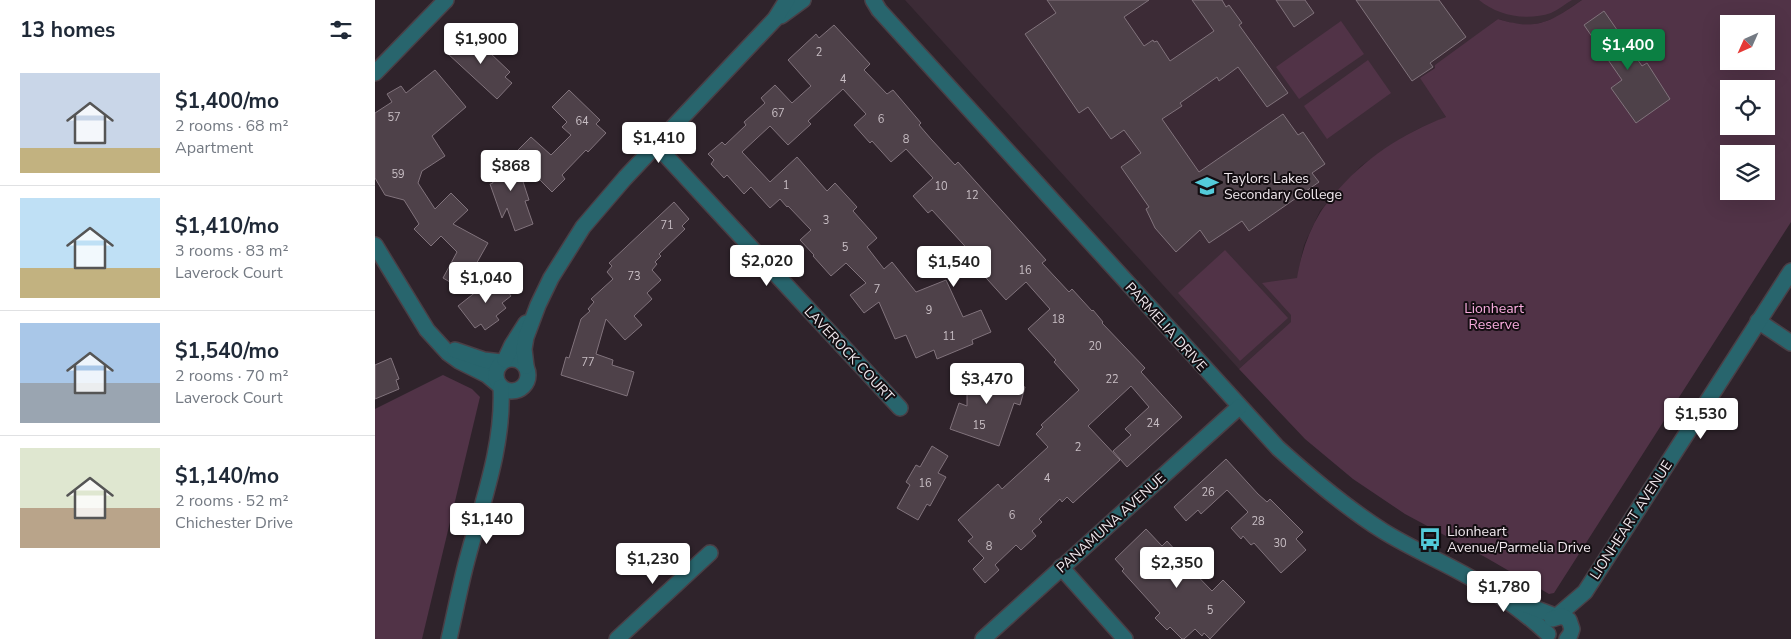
<!DOCTYPE html>
<html lang="en">
<head>
<meta charset="utf-8">
<style>
	:root { --surface:#fff; --page:#f6f6f7; --text:#1f2937; --muted:#747a83; --line:#e0e1e3; --accent:#0b8043 }
	body { margin:0; font-family:"Nunito Sans",sans-serif; background:var(--page); color:var(--text); height:100vh; display:flex; flex-direction:column; font-size:19px; white-space:nowrap }
	* { box-sizing:border-box; margin:0 }
	p { font-size:16px; color:var(--muted) }
	.icon { flex:none; width:28px; height:28px; fill:none; stroke:currentColor; stroke-width:2; stroke-linecap:round; stroke-linejoin:round }
	.map { position:relative; flex:1; overflow:hidden }
	.drawer { display:flex; flex-direction:column; background:var(--surface); width:375px }
	.drawer>* { flex:none }
	.needle { width:32px; rotate:225deg }
	.tools { position:absolute; left:1345px; top:15px; display:grid; gap:10px }
	.tools a { display:grid; place-items:center; width:55px; height:55px; border-radius:0px; background:var(--surface); box-shadow:0 5px 20px #0002; font-size:25px }
	.price { position:absolute; translate:-50% -42px; padding:0 11px; border-radius:5px; background:#fff; color:#222; font-size:16px; line-height:32px; filter:drop-shadow(0 1px 2px #0008) }
	.price::after { content:''; position:absolute; left:50%; top:30px; width:15px; height:11px; margin-left:-8px; background:inherit; clip-path:polygon(0 0,100% 0,50% 100%) }
	.price.selected { background:var(--accent); color:#fff }
	ul { padding:0; list-style:none }
	li { display:flex; align-items:center; gap:15px; height:125px; padding:0 20px }
	li+li { border-top:1px solid var(--line) }
	li span { display:grid; place-items:center; flex:none; width:140px; height:100px; border-radius:0px; color:#555 }
	li>.icon { margin-inline-start:auto }
	span .icon { width:60px; height:60px; fill:#fffc; stroke-width:1 }
	li b { font-size:21px }
	h2 { display:flex; justify-content:space-between; align-items:center; height:60px; padding:0 20px; font-size:21px }
	main { display:flex; flex:1; min-height:0 }
	.map>svg:first-child { display:block }
	.built { fill:#3c2b36 }
	.green { fill:#513347; fill-rule:evenodd }
	.building { fill:#4e4149; stroke:#81737c }
	.lines { fill:none; stroke-linecap:round; stroke-linejoin:round }
	.minor-casing { stroke:#4a3f46; stroke-width:18 }
	.minor { stroke:#28656d; stroke-width:15 }
	.labels { text-anchor:middle; dominant-baseline:central; stroke-width:4; stroke-linejoin:round; paint-order:stroke }
	.number-label { font-size:11px; fill:#c8bec4 }
	.poi-label { font-size:14px; fill:#f0e8ed; stroke:#140e12; text-anchor:start }
	.park-label { font-size:14px; fill:#faaddf; stroke:#140e12 }
	.street-label { font-size:14px; fill:#f0e8ed; stroke:#140e12 }
</style>
</head>
<body>
<main>
<section class="drawer">
<h2>13 homes<svg class="icon" aria-label="filters" viewBox="0 0 24 24"><path d="M4 7h16M4 17h16"/><circle cx="9" cy="7" r="2"/><circle cx="15" cy="17" r="2"/></svg></h2>
<ul>
<li><span style="background:linear-gradient(#c9d6e8 75%,#c2b280 0)"><svg class="icon" aria-label="home" viewBox="0 0 24 24"><path d="M3 11l9-7 9 7M6 9v11h12V9"/></svg></span><div><b>$1,400/mo</b><p>2 rooms · 68 m²</p><p>Apartment</p></div></li>
<li><span style="background:linear-gradient(#bfe0f5 70%,#c2b280 0)"><svg class="icon" aria-label="home" viewBox="0 0 24 24"><path d="M3 11l9-7 9 7M6 9v11h12V9"/></svg></span><div><b>$1,410/mo</b><p>3 rooms · 83 m²</p><p>Laverock Court</p></div></li>
<li><span style="background:linear-gradient(#a9c7e8 60%,#9aa5b1 0)"><svg class="icon" aria-label="home" viewBox="0 0 24 24"><path d="M3 11l9-7 9 7M6 9v11h12V9"/></svg></span><div><b>$1,540/mo</b><p>2 rooms · 70 m²</p><p>Laverock Court</p></div></li>
<li><span style="background:linear-gradient(#dfe7d0 60%,#b9a48a 0)"><svg class="icon" aria-label="home" viewBox="0 0 24 24"><path d="M3 11l9-7 9 7M6 9v11h12V9"/></svg></span><div><b>$1,140/mo</b><p>2 rooms · 52 m²</p><p>Chichester Drive</p></div></li>
</ul>
</section>
<div class="map">
<svg width="1416" height="639" viewBox="0 0 1416 639">
	<rect width="100%" height="100%" fill="#2f232b"/>
	<path class="built" d="M 530,0 L 1207,0 L 1182,17 L 1169,22 L 1160,24 L 1140,24 L 1123,19 L 1046,78 L 1071,117 L 1045,128 L 1025,139 L 986,166 L 945,211 L 929,245 L 926,258 L 916,315 L 917,322 L 864,369 Z"/>
	<g class="green">
		<path d="M 1104,0 L 1197,0 C 1190,4 1183,10 1176,13 C 1152,21 1123,16 1104,0 Z"/>
		<path d="M 1207,0 L 1416,0 L 1416,222 L 1179,593 L 1174,594 L 1110,557 L 1030,514 L 978,479 L 930,439 L 864,369 L 916,322 L 916,315 L 887,283 L 922,278 C 926,254 933,233 945,213 C 949,206 954,201 959,195 C 988,159 1028,133 1071,117 L 1045,78 L 1060,68 L 1060,65 L 1123,19 C 1162,31 1175,22 1207,0 ZM 1354,24 L 1391,24 L 1391,61 L 1354,61 ZM 1354,89 L 1391,89 L 1391,126 L 1354,126 ZM 1354,154 L 1391,154 L 1391,191 L 1354,191 Z"/>
		<path d="M 966,21 L 989,54 L 924,99 L 901,67 Z"/>
		<path d="M 993,60 L 1016,93 L 952,139 L 929,106 Z"/>
		<path d="M 850,250 L 913,318 L 865,361 L 803,293 Z"/>
		<path d="M 68,375 L 97,389 L 105,397 L 47,639 L 0,639 L 0,409 Z"/>
	</g>
	<g class="building">
		<path d="M 672,0 L 774,0 L 749,17 L 769,46 L 778,40 L 779,42 L 782,41 L 795,61 L 839,31 L 817,0 L 847,0 L 851,7 L 854,5 L 867,23 L 864,25 L 913,93 L 892,107 L 863,67 L 844,81 L 842,77 L 805,103 L 807,106 L 787,119 L 824,172 L 908,114 L 923,135 L 928,132 L 950,164 L 937,173 L 944,182 L 874,231 L 867,221 L 834,243 L 825,230 L 801,252 L 780,228 L 771,209 L 774,207 L 746,167 L 766,153 L 749,130 L 736,139 L 713,107 L 704,113 L 650,34 L 681,13 Z"/>
		<path d="M 901,0 L 930,0 L 939,13 L 919,27 Z"/>
		<path d="M 981,0 L 1064,0 L 1091,37 L 1055,63 L 1058,67 L 1037,81 Z"/>
		<path d="M 1229,11 L 1267,66 L 1272,63 L 1295,99 L 1261,123 L 1236,88 L 1247,80 L 1209,25 Z"/>
		<path d="M 459,25 L 495,64 L 489,70 L 512,94 L 518,90 L 546,123 L 544,125 L 556,139 L 580,165 L 583,162 L 671,260 L 667,263 L 694,292 L 697,289 L 717,311 L 718,310 L 728,322 L 727,323 L 770,368 L 766,372 L 807,417 L 752,467 L 738,451 L 756,435 L 750,429 L 774,407 L 756,386 L 713,426 L 745,460 L 698,503 L 692,497 L 687,502 L 685,499 L 664,519 L 667,522 L 657,531 L 661,536 L 646,550 L 641,545 L 620,565 L 624,570 L 610,583 L 598,569 L 609,558 L 593,541 L 598,537 L 583,520 L 623,484 L 627,489 L 673,447 L 661,434 L 668,427 L 666,425 L 704,390 L 679,362 L 681,360 L 653,329 L 675,309 L 651,282 L 631,300 L 594,259 L 598,255 L 557,210 L 553,213 L 538,196 L 558,178 L 531,149 L 516,162 L 497,141 L 495,143 L 479,125 L 491,114 L 468,89 L 433,121 L 436,124 L 413,145 L 395,126 L 367,152 L 395,182 L 422,157 L 452,191 L 460,183 L 482,207 L 478,211 L 502,238 L 492,247 L 509,269 L 517,262 L 541,292 L 571,280 L 588,317 L 606,310 L 616,332 L 597,340 L 598,344 L 562,359 L 559,350 L 541,358 L 531,335 L 520,339 L 504,302 L 489,313 L 475,295 L 491,283 L 471,263 L 456,276 L 438,256 L 439,255 L 425,240 L 436,230 L 413,206 L 412,207 L 405,199 L 395,208 L 376,187 L 369,194 L 352,175 L 349,178 L 336,164 L 339,160 L 333,154 L 347,142 L 350,145 L 371,125 L 369,122 L 390,103 L 386,98 L 400,85 L 417,103 L 436,86 L 413,60 L 441,34 L 444,38 Z"/>
		<path d="M 92,31 L 135,72 L 130,77 L 137,83 L 122,99 L 72,53 Z"/>
		<path d="M 60,70 L 91,107 L 57,136 L 70,156 L 47,171 L 43,183 L 60,209 L 76,193 L 93,210 L 78,224 L 113,243 L 87,289 L 68,278 L 82,252 L 66,236 L 56,246 L 39,229 L 44,224 L 29,200 L 10,195 L 0,178 L 0,113 L 17,102 L 12,94 L 26,86 L 31,93 Z"/>
		<path d="M 194,90 L 225,120 L 221,124 L 231,133 L 213,152 L 211,150 L 187,175 L 190,179 L 177,192 L 139,154 L 156,137 L 176,155 L 196,135 L 187,127 L 192,122 L 177,107 Z"/>
		<path d="M 140,157 L 154,200 L 150,201 L 158,224 L 140,231 L 132,208 L 127,218 L 115,184 L 118,183 L 113,166 Z"/>
		<path d="M 299,202 L 314,219 L 307,226 L 310,229 L 284,254 L 286,256 L 280,262 L 282,264 L 277,270 L 286,280 L 272,293 L 277,299 L 259,316 L 267,325 L 250,340 L 231,319 L 221,354 L 238,360 L 237,365 L 259,372 L 252,396 L 186,375 L 191,357 L 194,358 L 206,319 L 215,311 L 213,309 L 219,302 L 216,299 L 238,279 L 232,272 L 237,266 L 234,263 Z"/>
		<path d="M 121,276 L 136,296 L 127,303 L 131,308 L 121,316 L 124,320 L 110,330 L 106,324 L 100,328 L 83,306 Z"/>
		<path d="M 16,358 L 24,379 L 21,380 L 24,389 L 0,399 L 0,365 Z"/>
		<path d="M 626,367 L 626,377 L 632,376 L 632,381 L 650,387 L 645,405 L 639,403 L 624,446 L 575,429 L 584,403 L 592,406 L 592,380 L 595,380 L 595,369 Z"/>
		<path d="M 557,446 L 573,456 L 563,473 L 571,477 L 555,506 L 552,504 L 543,520 L 522,508 L 535,485 L 531,482 L 541,465 L 545,467 Z"/>
		<path d="M 851,459 L 883,494 L 892,502 L 895,499 L 928,532 L 921,539 L 931,550 L 906,573 L 879,543 L 876,545 L 868,536 L 866,539 L 856,528 L 873,512 L 852,490 L 826,514 L 823,510 L 811,521 L 799,507 Z"/>
		<path d="M 771,529 L 787,546 L 792,541 L 803,553 L 801,554 L 837,591 L 848,580 L 870,602 L 835,639 L 829,633 L 827,636 L 820,629 L 809,639 L 807,639 L 795,627 L 792,630 L 780,618 L 785,613 L 747,571 L 749,569 L 740,559 Z"/>
	</g>
	<g class="lines">
		<defs>
			<g id="minor">
				<path d="M 498,0 L 504,10 L 903,448 C 936,478 970,507 1008,531 C 1045,554 1086,569 1122,594 C 1140,606 1157,619 1173,634"/>
				<path d="M 406,16 L 428,0"/>
				<path d="M 0,73 L 71,0"/>
				<path d="M 281,145 L 525,408"/>
				<path d="M 0,245 L 52,330 L 73,353 L 84,361 L 112,375 L 124,385"/>
				<path d="M 1383,321 L 1416,343"/>
				<path d="M 80,350 L 109,360 L 126,362"/>
				<circle cx="137" cy="375" r="16"/>
				<path d="M 130,360 L 137,345 L 151,323"/>
				<path d="M 151,366 L 149,349 L 151,337 L 163,305 L 176,278 L 208,227 L 250,178 L 400,19 L 412,0"/>
				<path d="M 686,567 L 750,639"/>
				<path d="M 1141,601 L 1180,616"/>
				<path d="M 1182,616 L 1210,592 L 1416,271"/>
				<path d="M 1177,619 L 1187,616 L 1194,620 L 1197,629 L 1195,635 L 1192,639"/>
				<path d="M 74,639 C 80,613 85,586 92,560 C 107,503 129,446 126,387"/>
				<path d="M 242,639 L 335,553"/>
				<path d="M 608,639 L 864,407"/>
			</g>
		</defs>
		<use href="#minor" class="minor-casing"/>
		<use href="#minor" class="minor"/>
	</g>
	<defs>
		<symbol id="school-bare" viewBox="-9 -9 18 18"><path d="M0-5L7-2L0 1L-7-2ZM-4 1L0 2.5L4 1V4Q0 6-4 4Z" fill="#53cbda" stroke="#140e12" stroke-width="2.5" paint-order="stroke"/></symbol>
		<symbol id="bus-bare" viewBox="-9 -9 18 18"><path d="M-5-6H5V4H4V6H2V4H-2V6H-4V4H-5ZM-3.5-4V0h7V-4ZM-3.5 1.2v1.5H-2V1.2ZM2 1.2v1.5H3.5V1.2Z" fill="#53cbda" stroke="#140e12" stroke-width="2.5" paint-order="stroke"/></symbol>
	</defs>
	<g fill-rule="evenodd">
		<use href="#school-bare" x="816" y="170" width="32" height="32"/>
		<use href="#bus-bare" x="1039" y="523" width="32" height="32"/>
	</g>
	<g class="labels">
		<g class="number-label">
			<text x="444" y="52">2</text>
			<text x="468" y="79">4</text>
			<text x="403" y="113">67</text>
			<text x="19" y="117">57</text>
			<text x="506" y="119">6</text>
			<text x="207" y="121">64</text>
			<text x="531" y="139">8</text>
			<text x="23" y="174">59</text>
			<text x="411" y="185">1</text>
			<text x="566" y="186">10</text>
			<text x="597" y="195">12</text>
			<text x="451" y="220">3</text>
			<text x="292" y="225">71</text>
			<text x="470" y="247">5</text>
			<text x="650" y="270">16</text>
			<text x="259" y="276">73</text>
			<text x="502" y="289">7</text>
			<text x="554" y="310">9</text>
			<text x="683" y="319">18</text>
			<text x="574" y="336">11</text>
			<text x="720" y="346">20</text>
			<text x="213" y="362">77</text>
			<text x="737" y="379">22</text>
			<text x="778" y="423">24</text>
			<text x="604" y="425">15</text>
			<text x="703" y="447">2</text>
			<text x="672" y="478">4</text>
			<text x="550" y="483">16</text>
			<text x="833" y="492">26</text>
			<text x="637" y="515">6</text>
			<text x="883" y="521">28</text>
			<text x="905" y="543">30</text>
			<text x="614" y="546">8</text>
			<text x="835" y="610">5</text>
		</g>
		<g class="poi-label">
			<text x="849" y="178">Taylors Lakes<tspan x="849" dy="16">Secondary College</tspan></text>
			<text x="1072" y="531">Lionheart<tspan x="1072" dy="16">Avenue/Parmelia Drive</tspan></text>
		</g>
		<g class="park-label">
			<text x="1119" y="308">Lionheart<tspan x="1119" dy="16">Reserve</tspan></text>
		</g>
		<g class="street-label">
			<text transform="translate(791 327) rotate(48)">PARMELIA DRIVE</text>
			<text transform="translate(474 354) rotate(47)">LAVEROCK COURT</text>
			<text transform="translate(1256 520) rotate(-57)">LIONHEART AVENUE</text>
			<text transform="translate(736 523) rotate(-42)">PANAMUNA AVENUE</text>
		</g>
	</g>
</svg>
<div class="tools">
<a><svg class="needle" viewBox="-14 -14 28 28"><path d="M0-13l5 13h-10z" fill="#e53935"/><path d="M0 13l5-13h-10z" fill="#747a83"/></svg></a>
<a><svg class="icon" aria-label="locate" viewBox="0 0 24 24"><circle cx="12" cy="12" r="6"/><path d="M12 2v4M12 18v4M2 12h4M18 12h4"/></svg></a>
<a><svg class="icon" aria-label="layers" viewBox="0 0 24 24"><path d="M12 4l9 5-9 5-9-5zM3 14l9 5 9-5"/></svg></a>
</div>
<b class="price" style="left:106px;top:65px">$1,900</b>
<b class="price selected" style="left:1253px;top:71px">$1,400</b>
<b class="price" style="left:284px;top:164px">$1,410</b>
<b class="price" style="left:136px;top:192px">$868</b>
<b class="price" style="left:392px;top:287px">$2,020</b>
<b class="price" style="left:579px;top:288px">$1,540</b>
<b class="price" style="left:111px;top:304px">$1,040</b>
<b class="price" style="left:612px;top:405px">$3,470</b>
<b class="price" style="left:1326px;top:440px">$1,530</b>
<b class="price" style="left:112px;top:545px">$1,140</b>
<b class="price" style="left:278px;top:585px">$1,230</b>
<b class="price" style="left:802px;top:589px">$2,350</b>
<b class="price" style="left:1129px;top:613px">$1,780</b>
</div>
</main>
</body>
</html>
